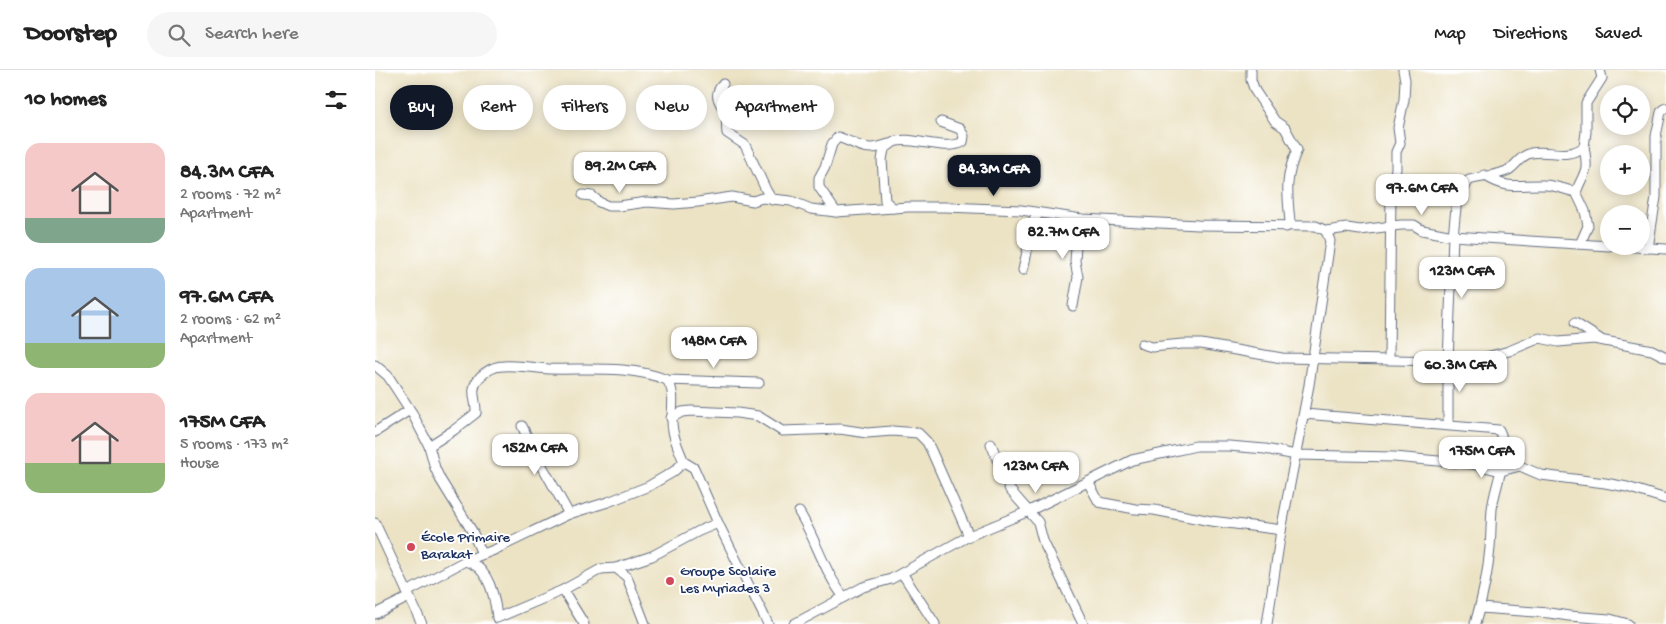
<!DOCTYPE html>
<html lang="en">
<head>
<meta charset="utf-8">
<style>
	:root { --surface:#fff; --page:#f6f6f6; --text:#222; --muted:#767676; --line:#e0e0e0; --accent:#111827 }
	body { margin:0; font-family:"Gochi Hand",sans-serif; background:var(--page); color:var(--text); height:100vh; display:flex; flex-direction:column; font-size:19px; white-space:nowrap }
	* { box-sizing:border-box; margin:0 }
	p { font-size:16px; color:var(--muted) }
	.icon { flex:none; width:28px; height:28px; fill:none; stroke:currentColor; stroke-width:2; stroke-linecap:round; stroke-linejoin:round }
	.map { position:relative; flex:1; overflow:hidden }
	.panel { display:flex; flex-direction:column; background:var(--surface); width:375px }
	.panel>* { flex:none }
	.banner { position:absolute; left:15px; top:15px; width:475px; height:45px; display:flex; gap:10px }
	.controls { position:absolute; left:1225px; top:15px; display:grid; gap:10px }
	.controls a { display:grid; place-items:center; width:50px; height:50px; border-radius:50%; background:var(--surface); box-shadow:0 2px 12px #0003; font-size:25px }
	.price { position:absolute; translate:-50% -42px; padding:0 11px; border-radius:10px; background:#fff; color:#222; font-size:16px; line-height:32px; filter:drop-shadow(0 1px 2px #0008) }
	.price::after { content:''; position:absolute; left:50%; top:30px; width:15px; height:11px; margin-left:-8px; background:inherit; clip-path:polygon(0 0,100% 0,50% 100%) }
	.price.selected { background:var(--accent); color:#fff }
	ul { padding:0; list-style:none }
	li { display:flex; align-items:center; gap:15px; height:125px; padding:0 25px }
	li span { display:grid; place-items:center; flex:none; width:140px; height:100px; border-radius:15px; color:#555 }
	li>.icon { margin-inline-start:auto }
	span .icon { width:60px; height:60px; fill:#fffc; stroke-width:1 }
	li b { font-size:21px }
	h2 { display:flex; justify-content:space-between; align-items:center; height:60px; padding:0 25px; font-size:21px }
	.tag { padding:0 18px; border-radius:22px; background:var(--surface); box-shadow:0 2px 12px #0003; font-size:18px; line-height:45px }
	.tag.selected { background:var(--accent); color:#fff }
	header { display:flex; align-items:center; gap:30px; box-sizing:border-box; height:70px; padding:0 25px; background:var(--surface); border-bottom:1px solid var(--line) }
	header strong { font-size:24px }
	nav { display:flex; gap:28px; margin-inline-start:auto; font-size:18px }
	.search { width:350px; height:45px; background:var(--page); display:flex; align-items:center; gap:12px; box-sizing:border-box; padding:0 18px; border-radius:28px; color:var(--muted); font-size:19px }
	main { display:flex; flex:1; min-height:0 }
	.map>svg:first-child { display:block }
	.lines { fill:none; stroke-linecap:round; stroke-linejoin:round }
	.minor-casing { stroke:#646e82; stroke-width:11 }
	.minor { stroke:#fff; stroke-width:9 }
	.poi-dot { fill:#d1495b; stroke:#fff; stroke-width:2 }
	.labels { text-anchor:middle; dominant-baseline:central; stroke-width:4; stroke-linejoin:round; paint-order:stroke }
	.poi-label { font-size:15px; fill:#1b2f5e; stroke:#fff; text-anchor:start }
</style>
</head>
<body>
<header>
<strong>Doorstep</strong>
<div class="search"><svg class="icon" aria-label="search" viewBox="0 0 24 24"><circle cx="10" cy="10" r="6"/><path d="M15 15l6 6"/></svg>Search here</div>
<nav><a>Map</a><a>Directions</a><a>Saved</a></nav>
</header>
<main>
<section class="panel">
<h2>10 homes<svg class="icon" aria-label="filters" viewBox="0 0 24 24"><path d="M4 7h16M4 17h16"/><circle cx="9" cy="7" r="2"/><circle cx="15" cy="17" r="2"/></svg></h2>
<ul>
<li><span style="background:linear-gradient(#f6c9c9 75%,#7fa58c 0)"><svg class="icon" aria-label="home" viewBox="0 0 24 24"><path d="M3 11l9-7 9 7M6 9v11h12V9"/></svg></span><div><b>84.3M CFA</b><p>2 rooms · 72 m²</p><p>Apartment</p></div></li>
<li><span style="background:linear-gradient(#a9c7e8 75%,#8fb573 0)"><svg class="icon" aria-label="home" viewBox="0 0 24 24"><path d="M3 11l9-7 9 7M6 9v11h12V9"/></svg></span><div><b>97.6M CFA</b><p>2 rooms · 62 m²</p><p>Apartment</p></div></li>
<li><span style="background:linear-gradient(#f6c9c9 70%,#8fb573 0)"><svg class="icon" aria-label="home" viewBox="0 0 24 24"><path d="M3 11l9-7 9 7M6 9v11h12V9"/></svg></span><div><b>175M CFA</b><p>5 rooms · 173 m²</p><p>House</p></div></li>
</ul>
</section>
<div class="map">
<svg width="1291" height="554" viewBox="0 0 1291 554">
	<rect width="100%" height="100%" fill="#fff"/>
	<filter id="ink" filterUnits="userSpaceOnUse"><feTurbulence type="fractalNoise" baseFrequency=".02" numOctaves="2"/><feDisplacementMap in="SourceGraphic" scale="10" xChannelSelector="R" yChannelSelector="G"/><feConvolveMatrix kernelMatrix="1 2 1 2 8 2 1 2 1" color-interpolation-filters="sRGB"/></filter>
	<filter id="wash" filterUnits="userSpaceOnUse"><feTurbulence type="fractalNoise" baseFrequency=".0096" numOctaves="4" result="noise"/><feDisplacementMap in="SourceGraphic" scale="20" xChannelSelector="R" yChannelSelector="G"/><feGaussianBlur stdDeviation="1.12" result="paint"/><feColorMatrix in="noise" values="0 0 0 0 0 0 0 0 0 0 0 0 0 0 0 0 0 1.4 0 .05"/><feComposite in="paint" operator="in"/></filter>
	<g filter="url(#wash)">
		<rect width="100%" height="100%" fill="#ece3c5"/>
	</g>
	<g filter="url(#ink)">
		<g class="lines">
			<defs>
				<g id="minor">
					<path d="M 876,0 L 876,10 L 880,21 L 900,51 L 910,58 L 922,80 C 910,107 912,122 915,152 L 911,157"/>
					<path d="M 348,14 C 335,28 349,34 351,46 C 352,52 351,57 352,63 L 370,75 L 391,120 L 397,130"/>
					<path d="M 1109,105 C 1134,121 1144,114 1170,115 C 1178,115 1192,120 1201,122"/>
					<path d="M 208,125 L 217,126 L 224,132 L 233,136 L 244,136 L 272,132 L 299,134 L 323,132 L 357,127 L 378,131 L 387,128 L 416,131 L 436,139 L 461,142 L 533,137 L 571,137 L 646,140 L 707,149 L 823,155 L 941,156 L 951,161 L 972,158 L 985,160 L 1026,155 L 1039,155 L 1047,160 L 1078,166 L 1234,176"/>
					<path d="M 518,138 L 510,131 L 507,90 L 509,79 C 512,77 516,74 519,72 C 534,65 570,82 588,72 L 589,66 L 585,59 L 566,52"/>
					<path d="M 461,142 L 444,117 L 444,108 L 450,97 L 457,74 L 463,67 C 486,75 489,83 514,74"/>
					<path d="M 1205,174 L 1213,156 L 1210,141 L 1201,122 C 1210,99 1214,104 1209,77"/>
					<path d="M 1244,176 L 1291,179"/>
					<path d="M 1273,178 L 1281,127 L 1281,66 L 1286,42 L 1291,38"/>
					<path d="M 648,200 L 659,150 L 664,143"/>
					<path d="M 698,236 L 703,207 L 700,191 L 701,175 L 707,149"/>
					<path d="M 1200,253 L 1225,269"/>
					<path d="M 767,274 L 777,277 L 807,274 L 826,274 L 907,288 L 1073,291 L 1100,290 L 1134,281 L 1165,268 L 1183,272 L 1219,269 L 1277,280 L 1291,287"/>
					<path d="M 1014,289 L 1016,122 L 1021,99 L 1021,82 L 1025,73 L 1023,58 L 1029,30 L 1030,10 L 1028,0"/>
					<path d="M 0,295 L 13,306 L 37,343"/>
					<path d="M 292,310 C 303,325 294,344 298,361 C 300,372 305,382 309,392 L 319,398 L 343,453 L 393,554"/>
					<path d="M 929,344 L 1124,360 C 1136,384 1120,414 1117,439 C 1116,452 1116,465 1115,478 C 1113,503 1107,530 1100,554"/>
					<path d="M 296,348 L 307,342 L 316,341 L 362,343 L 383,346 L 407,361 L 465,359 L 492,363 L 517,361 L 543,363 L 552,372 L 556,380 L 594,466"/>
					<path d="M 1073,355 L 1073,291 L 1078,166 L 1082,129 L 1094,110 C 1104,107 1127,105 1135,99 C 1143,93 1145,86 1156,83 C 1176,79 1189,90 1209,77 L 1211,62 L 1211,33 L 1227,8 L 1225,0"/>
					<path d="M 147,356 L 161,385 L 194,444"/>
					<path d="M 0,362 L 33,341 L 37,343 L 54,376 L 60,398 L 65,409 L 97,461 L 107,484"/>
					<path d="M 616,374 L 635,420 L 663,452 L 668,471 L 708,554"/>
					<path d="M 54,376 L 79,360 L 101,343 C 102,330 93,320 105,307 C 111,301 120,296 128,296 C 143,295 159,298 174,299 C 213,300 255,295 292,310 L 384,313"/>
					<path d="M 713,412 L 724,432 L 760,439 L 779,440 L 836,451 L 900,459 L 906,461"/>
					<path d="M 424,442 C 441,469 449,502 469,527"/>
					<path d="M 0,453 L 47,554"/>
					<path d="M 90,491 C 114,496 120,527 122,548 L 188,520 L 226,499 L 241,498 L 277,486 L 324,461 L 343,453"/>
					<path d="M 241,498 L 252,507 L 270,554"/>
					<path d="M 527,503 L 560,554"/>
					<path d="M 188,520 L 209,554"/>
					<path d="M 32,522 L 90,491 L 119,480 L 194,444 L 233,432 L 274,416 L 298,402 L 309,392"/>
					<path d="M 1105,538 L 1174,543 L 1194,546 L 1235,549 L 1253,554"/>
					<path d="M 0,544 L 34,527"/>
					<path d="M 419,554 L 488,517 L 516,509 L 594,466 L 654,441 L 757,390 L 794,382 L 821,376 L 854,376 L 890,379 L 921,385 L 1019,387 L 1097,394 L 1126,401 L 1145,396 L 1166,405 L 1230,413 L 1252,417 L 1291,429"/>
					<path d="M 892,554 L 906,461 L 934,315 L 955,171 L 951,161"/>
				</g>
			</defs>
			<use href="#minor" class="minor-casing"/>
			<use href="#minor" class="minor"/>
		</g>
	</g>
	<g class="poi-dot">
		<circle cx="36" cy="477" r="5"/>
		<circle cx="295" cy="511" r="5"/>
	</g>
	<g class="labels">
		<g class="poi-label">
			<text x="46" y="468">École Primaire<tspan x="46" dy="17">Barakat</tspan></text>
			<text x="305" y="502">Groupe Scolaire<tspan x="305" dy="17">Les Myriades 3</tspan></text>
		</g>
	</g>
</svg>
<div class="controls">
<a><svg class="icon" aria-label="locate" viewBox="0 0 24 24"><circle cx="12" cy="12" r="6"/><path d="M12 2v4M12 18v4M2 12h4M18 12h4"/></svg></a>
<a>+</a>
<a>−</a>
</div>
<b class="price" style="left:245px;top:124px">89.2M CFA</b>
<b class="price selected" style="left:619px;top:127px">84.3M CFA</b>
<b class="price" style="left:1047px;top:146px">97.6M CFA</b>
<b class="price" style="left:688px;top:190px">82.7M CFA</b>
<b class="price" style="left:1087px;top:229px">123M CFA</b>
<b class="price" style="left:339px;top:299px">148M CFA</b>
<b class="price" style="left:1085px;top:323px">60.3M CFA</b>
<b class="price" style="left:160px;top:406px">152M CFA</b>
<b class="price" style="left:1107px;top:409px">175M CFA</b>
<b class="price" style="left:661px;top:424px">123M CFA</b>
<div class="banner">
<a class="tag selected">Buy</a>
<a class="tag">Rent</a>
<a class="tag">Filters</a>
<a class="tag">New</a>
<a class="tag">Apartment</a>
</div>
</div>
</main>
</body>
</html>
